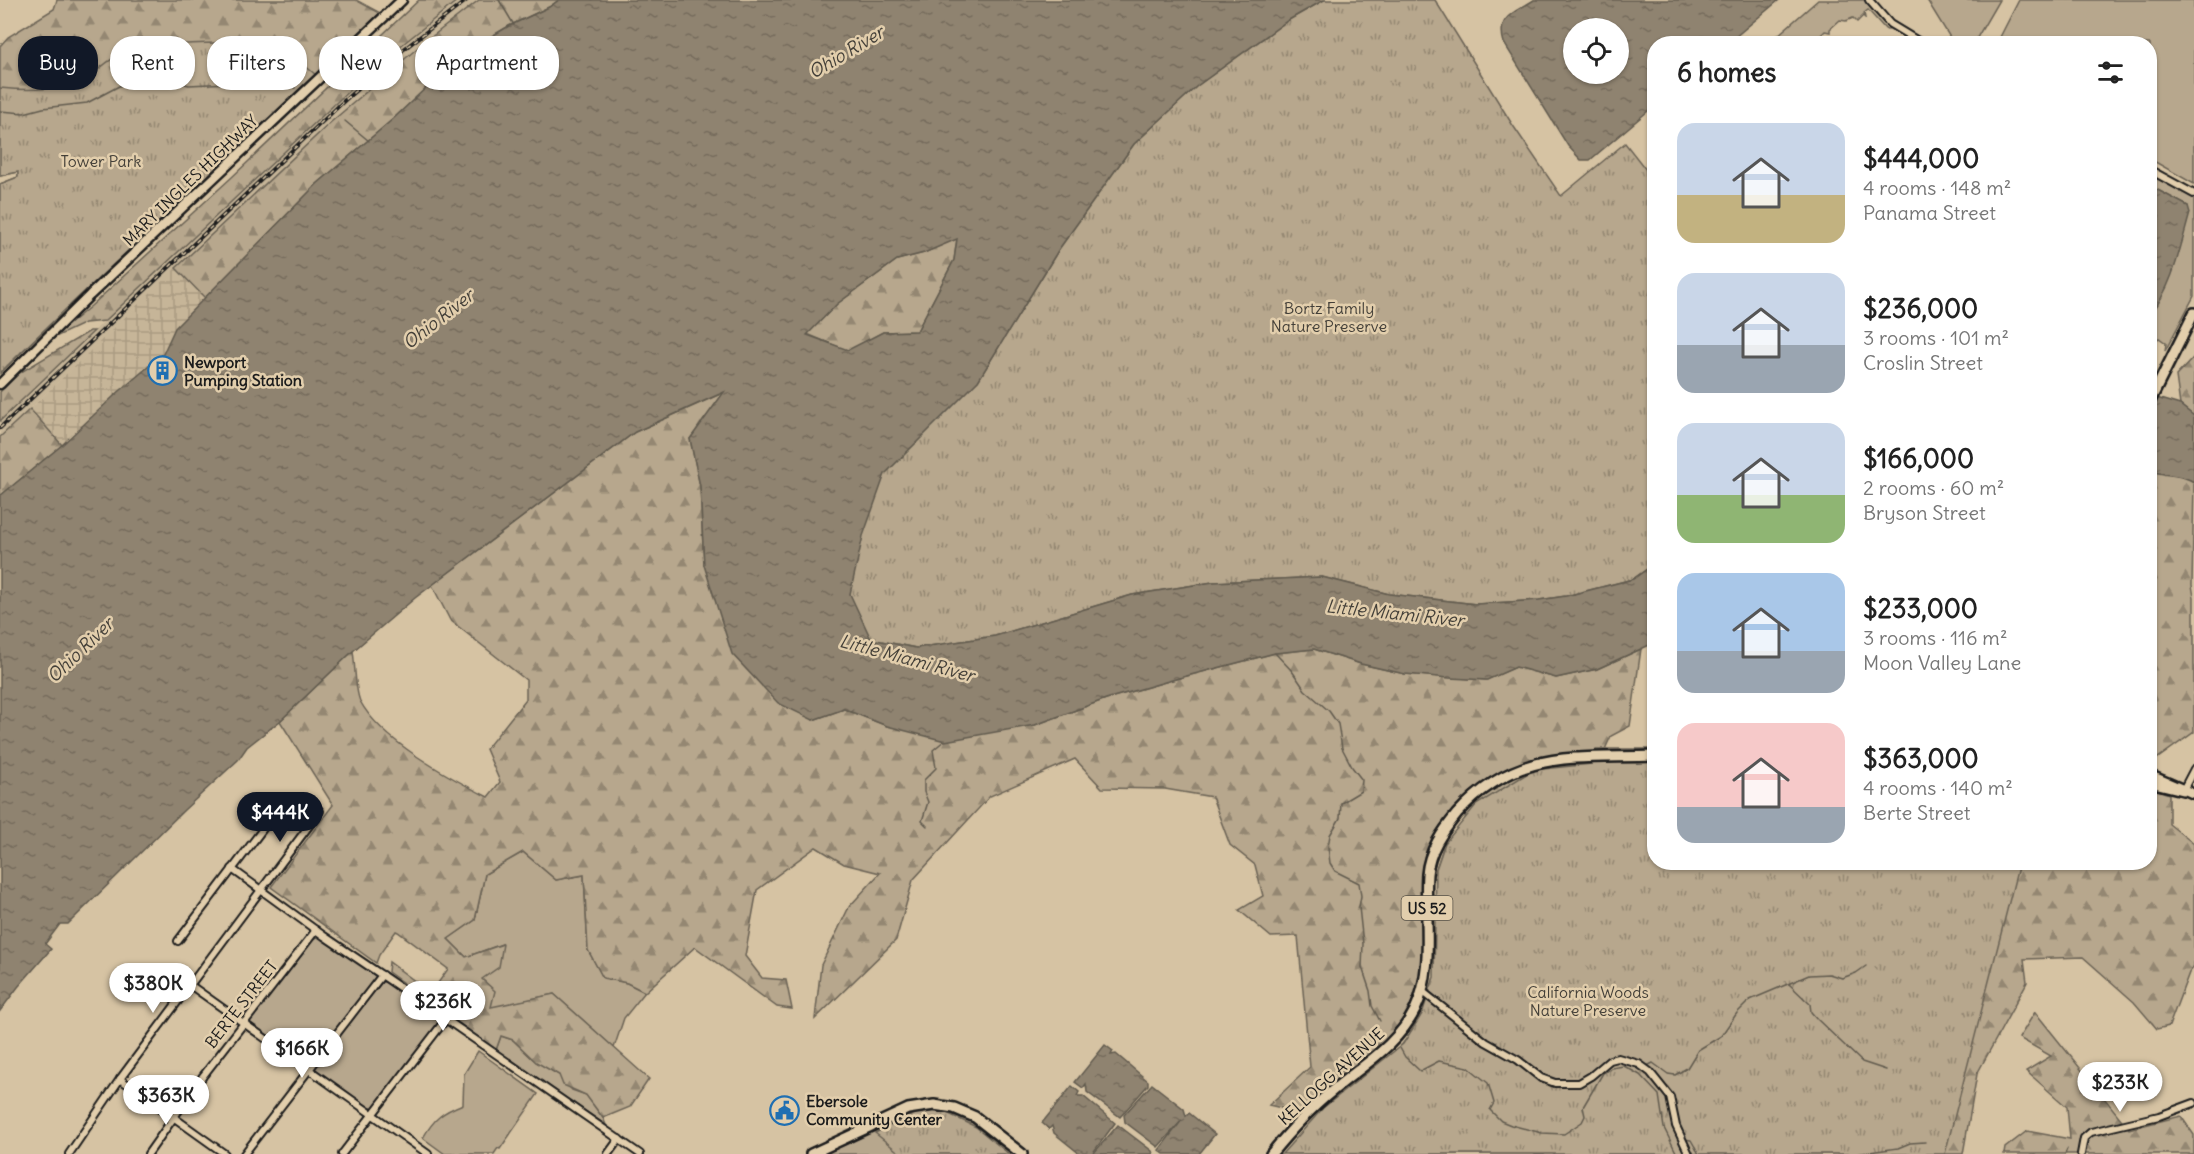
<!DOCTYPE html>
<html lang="en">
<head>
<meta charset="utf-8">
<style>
	:root { --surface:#fff; --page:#f6f6f6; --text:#222; --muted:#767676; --accent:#111827 }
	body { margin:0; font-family:Delius,sans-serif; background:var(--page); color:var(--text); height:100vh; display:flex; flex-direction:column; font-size:22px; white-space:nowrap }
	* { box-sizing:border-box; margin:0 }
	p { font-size:20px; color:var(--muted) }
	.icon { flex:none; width:33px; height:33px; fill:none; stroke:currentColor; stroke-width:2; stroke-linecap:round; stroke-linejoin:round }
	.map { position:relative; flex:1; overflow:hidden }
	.side { position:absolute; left:1647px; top:36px; width:510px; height:834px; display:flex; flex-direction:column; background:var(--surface); border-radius:24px; box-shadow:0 2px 4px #0004 }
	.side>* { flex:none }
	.guide { position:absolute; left:18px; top:36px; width:570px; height:54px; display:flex; gap:12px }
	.tools { position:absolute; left:1563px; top:18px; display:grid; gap:12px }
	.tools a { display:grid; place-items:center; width:66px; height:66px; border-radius:50%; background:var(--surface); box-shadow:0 2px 4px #0004; font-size:30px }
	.price { position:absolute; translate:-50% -51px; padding:0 14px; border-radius:21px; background:#fff; color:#222; font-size:20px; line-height:39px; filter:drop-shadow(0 2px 3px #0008) }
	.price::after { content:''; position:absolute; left:50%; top:36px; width:18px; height:14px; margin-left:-9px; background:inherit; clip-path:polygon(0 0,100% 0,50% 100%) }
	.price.current { background:var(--accent); color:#fff }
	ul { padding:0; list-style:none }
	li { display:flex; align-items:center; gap:18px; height:150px; padding:0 30px }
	li span { display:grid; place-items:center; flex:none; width:168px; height:120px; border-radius:18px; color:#555 }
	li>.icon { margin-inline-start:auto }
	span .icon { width:72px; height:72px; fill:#fffc; stroke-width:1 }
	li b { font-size:26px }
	h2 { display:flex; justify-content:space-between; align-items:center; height:72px; padding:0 30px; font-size:26px }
	.pill { padding:0 21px; border-radius:24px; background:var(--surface); box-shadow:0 2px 4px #0004; font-size:21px; line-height:54px }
	.pill.current { background:var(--accent); color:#fff }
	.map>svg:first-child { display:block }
	.built { fill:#c6b598 }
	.industrial { fill:url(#industrial-grid) }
	.green { fill:#b7a78d; stroke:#6a6254; stroke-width:1.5 }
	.forest { fill:url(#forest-firs); stroke:#6a6254; stroke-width:1.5 }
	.park { fill:url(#park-tufts); stroke:#6a6254; stroke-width:1.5 }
	.water { fill:url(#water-ripples); stroke:#615a4e; stroke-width:1.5; fill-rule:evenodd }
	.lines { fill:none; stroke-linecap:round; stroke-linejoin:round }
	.stream { stroke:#615a4e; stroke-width:1.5 }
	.street-casing { stroke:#1c1c1c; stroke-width:10 }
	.secondary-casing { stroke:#1c1c1c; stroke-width:13 }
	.primary-casing { stroke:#1c1c1c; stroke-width:14 }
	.street { stroke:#e2ceac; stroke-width:6 }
	.secondary { stroke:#e2ceac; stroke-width:8 }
	.primary { stroke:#e2ceac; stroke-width:9 }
	.rail-casing { stroke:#1c1c1c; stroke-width:4 }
	.rail { stroke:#e2ceac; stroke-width:1.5; stroke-dasharray:4.5; stroke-linecap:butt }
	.labels { text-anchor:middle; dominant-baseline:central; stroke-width:5; stroke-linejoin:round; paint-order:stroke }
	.shield { fill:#e2ceac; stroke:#575147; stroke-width:1.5 }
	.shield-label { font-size:15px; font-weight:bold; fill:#1c1c1c }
	.park-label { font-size:16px; fill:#433f38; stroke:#e2ceac }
	.street-label { font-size:16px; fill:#1c1c1c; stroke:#e2ceac }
	.poi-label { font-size:16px; font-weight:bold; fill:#1c1c1c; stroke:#e2ceac; text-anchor:start }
	.water-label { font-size:18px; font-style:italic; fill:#444039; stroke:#e2ceac }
</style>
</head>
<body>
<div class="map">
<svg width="2194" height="1154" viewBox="0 0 2194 1154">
	<defs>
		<pattern id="industrial-grid" width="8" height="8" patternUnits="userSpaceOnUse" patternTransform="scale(1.5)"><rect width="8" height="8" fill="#c6b598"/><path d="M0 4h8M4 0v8" fill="none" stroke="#aa9b82"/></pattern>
		<pattern id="forest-firs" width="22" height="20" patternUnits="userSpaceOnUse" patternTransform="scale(1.5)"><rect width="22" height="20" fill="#b7a78d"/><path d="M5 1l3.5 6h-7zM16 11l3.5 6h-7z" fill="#948772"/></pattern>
		<pattern id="park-tufts" width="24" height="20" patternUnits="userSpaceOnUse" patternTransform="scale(1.5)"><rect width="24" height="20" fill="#b7a78d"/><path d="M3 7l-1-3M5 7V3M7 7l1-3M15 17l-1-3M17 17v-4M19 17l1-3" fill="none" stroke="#948772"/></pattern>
		<pattern id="water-ripples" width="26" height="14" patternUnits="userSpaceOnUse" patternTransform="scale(1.5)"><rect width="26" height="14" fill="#8f8370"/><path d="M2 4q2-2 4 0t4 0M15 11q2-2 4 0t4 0" fill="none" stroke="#746a5b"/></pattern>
	</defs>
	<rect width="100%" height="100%" fill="#d6c3a3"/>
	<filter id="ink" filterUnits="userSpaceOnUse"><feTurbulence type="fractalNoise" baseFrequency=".0167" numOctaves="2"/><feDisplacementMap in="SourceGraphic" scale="12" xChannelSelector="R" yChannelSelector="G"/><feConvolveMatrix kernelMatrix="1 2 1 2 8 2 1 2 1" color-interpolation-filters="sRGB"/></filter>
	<g filter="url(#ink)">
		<path class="built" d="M 458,0 L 479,0 L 421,45 L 331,122 L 0,437 L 0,421 L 162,266 L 373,68 Z"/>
		<path class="industrial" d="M 176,268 L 205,298 L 175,328 L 186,372 L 114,396 L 62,445 L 30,409 Z"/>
		<g class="green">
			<path d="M 1818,0 L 1867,0 L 1889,28 L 1887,30 L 1885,29 L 1868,10 L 1864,13 L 1865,18 L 1863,16 L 1857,22 L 1853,18 L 1846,21 L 1840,20 L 1830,29 L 1830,32 L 1825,31 L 1818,38 L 1822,43 L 1768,44 Z"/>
			<path d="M 1927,0 L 1999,0 L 1974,43 L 1954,44 Z"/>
			<path d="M 2019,0 L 2194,0 L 2194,184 L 2150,159 L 2150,44 L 1997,43 Z"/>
			<path d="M 2150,172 L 2194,197 L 2194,296 L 2165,351 L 2166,343 L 2159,338 L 2150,343 L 2150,315 L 2158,304 L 2188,206 L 2150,186 Z"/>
			<path d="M 523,852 L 556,880 L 584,875 L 588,950 L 603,977 L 627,983 L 645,992 L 624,1018 L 614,1048 L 554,994 L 491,1008 L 481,979 L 502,944 L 466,957 L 448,939 L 475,920 L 485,874 Z"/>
			<path d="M 319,937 L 374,973 L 376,977 L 372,984 L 310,1064 L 306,1064 L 249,1024 L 250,1018 L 312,940 Z"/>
			<path d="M 382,982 L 389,982 L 433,1013 L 439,1019 L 439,1025 L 372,1110 L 370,1110 L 314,1071 L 315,1065 Z"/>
			<path d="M 501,1036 L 513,1040 L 536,1062 L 559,1075 L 572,1090 L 586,1095 L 603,1118 L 606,1125 L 496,1050 Z"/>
			<path d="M 478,1051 L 538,1094 L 500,1149 L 498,1148 L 494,1154 L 445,1154 L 423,1138 C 434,1118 443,1112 463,1104 L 464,1074 Z"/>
			<path d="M 954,1108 L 1022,1154 L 811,1154 L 908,1109 Z"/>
		</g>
		<g class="forest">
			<path d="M 57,0 L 356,0 L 380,13 L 222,165 L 144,234 L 0,373 L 0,184 L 18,177 L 18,172 L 0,176 L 0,46 L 8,37 L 54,9 Z"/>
			<path d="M 419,0 L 458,0 L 373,68 L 105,321 L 85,323 L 51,339 L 91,306 L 231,178 Z"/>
			<path d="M 479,0 L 559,0 L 549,7 L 509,26 L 463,53 L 393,119 L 317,184 L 205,298 L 176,268 L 331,122 L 421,45 Z"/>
			<path d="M 957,238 L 954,260 L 917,331 L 883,332 L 848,351 L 807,334 L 837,304 L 897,260 L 924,253 Z"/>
			<path d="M 90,331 L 94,331 L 0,421 L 0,392 L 16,375 Z"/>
			<path d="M 2194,357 L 2194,416 L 2180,405 L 2176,376 Z"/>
			<path d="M 725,392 L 690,439 L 700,486 L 704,565 L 813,720 L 844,709 L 887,726 L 1035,725 L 1106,699 L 1179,678 L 1275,653 L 1314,649 L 1361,664 L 1405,674 L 1486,680 L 1516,667 L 1556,678 L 1597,669 L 1641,649 L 1630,726 L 1611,736 L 1602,756 L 1654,862 L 2150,862 L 2150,791 L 2154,789 L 2169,794 L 2169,824 L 2194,844 L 2194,967 L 2189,973 L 2169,1026 L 2157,1029 L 2134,1002 L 2083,957 L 2024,959 L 2027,982 L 1977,1074 L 1963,1154 L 1288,1154 L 1394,1054 L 1423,1019 L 1438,982 L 1439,931 L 1435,872 L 1443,848 L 1464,826 L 1467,805 L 1431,856 L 1426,967 L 1405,1028 L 1307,1114 L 1269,1105 L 1310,1067 L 1298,936 L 1271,937 L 1239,910 L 1263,896 L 1255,865 L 1230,845 L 1212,797 L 1165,789 L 1102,788 L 1075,759 L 990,796 L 913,880 L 896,940 L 815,1019 L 821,965 L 849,907 L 880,873 L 844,864 L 816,847 L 757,890 L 745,956 L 762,978 L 786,980 L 792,1009 L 777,1007 L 695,947 L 645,992 L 627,983 L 603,978 L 588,950 L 584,875 L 556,880 L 523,852 L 485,874 L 475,920 L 448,939 L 466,957 L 503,944 L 499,967 L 482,979 L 495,991 L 491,1007 L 554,994 L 649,1079 L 630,1107 L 603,1118 L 586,1095 L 563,1085 L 559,1075 L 536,1062 L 513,1040 L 501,1036 L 496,1050 L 388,972 L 389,962 L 431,993 L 448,969 L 398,932 L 396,931 L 379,955 L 376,963 L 271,887 L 333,805 L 280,721 L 353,651 C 355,664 355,690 360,701 C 381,741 449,777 488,797 L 500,782 L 486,749 L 526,699 L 526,680 L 450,620 L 432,585 L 635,432 Z"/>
			<path d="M 30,409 L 62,445 L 0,496 L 0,437 Z"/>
			<path d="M 2155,472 L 2186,477 L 2194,482 L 2192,585 L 2194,597 L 2194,732 L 2151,763 L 2150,475 Z"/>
			<path d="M 2035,1012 L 2129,1129 L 2181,1116 L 2194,1135 L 2194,1154 L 2004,1154 L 2005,1148 L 2027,1131 L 2070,1139 L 2067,1107 L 2026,1071 L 2051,1056 L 2019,1038 Z"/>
		</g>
		<g class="park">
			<path d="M 1324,0 L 1435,0 L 1512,124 L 1561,196 L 1625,143 L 1654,180 L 1654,564 L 1633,579 L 1566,596 L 1539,600 L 1476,604 L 1389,594 L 1322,577 L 1213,582 L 1132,595 L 995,636 L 916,648 L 871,639 L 827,610 L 823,486 L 978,381 L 1059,249 L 1134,144 L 1197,86 L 1287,21 Z"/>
			<path d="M 214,43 L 254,44 L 287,51 L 316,75 C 212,176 102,271 0,373 L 0,184 L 18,177 L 18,172 L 0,176 L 0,88 C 29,91 60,91 87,77 C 99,71 109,58 122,54 C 152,44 183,44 214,43 Z"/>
			<path d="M 1596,749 L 1654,749 L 1654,862 L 2019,863 L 1945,1154 L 1282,1154 L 1323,1108 L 1403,1044 L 1422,1014 L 1434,977 L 1436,869 L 1445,843 L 1476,805 L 1533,770 L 1591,764 Z"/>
			<path d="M 943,1111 L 976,1127 L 1009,1154 L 901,1154 L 875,1133 L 917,1113 Z"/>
		</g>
		<g class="water">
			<path d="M 559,0 L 1324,0 L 1287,21 L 1197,86 L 1134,144 L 1059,249 L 978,381 L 885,474 L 863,536 L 850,594 L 871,639 L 916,648 L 995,636 L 1132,595 L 1213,582 L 1322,577 L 1389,594 L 1476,604 L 1539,600 L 1566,596 L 1633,579 L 1654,564 L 1654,643 L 1597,669 L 1556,678 L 1516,667 L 1487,680 L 1449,678 L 1405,674 L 1361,664 L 1314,649 L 1275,653 L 1179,678 L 1106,699 L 1035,725 L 945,741 L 887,726 L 844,709 L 813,720 L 778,703 L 732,654 L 704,565 L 700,486 L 690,439 L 724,392 L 635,432 L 415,598 L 353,651 L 280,721 L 247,747 L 238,760 L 184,810 L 68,924 L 60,924 L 45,944 L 51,949 L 18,987 L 0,1011 L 0,496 L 62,445 L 114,396 L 163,354 L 175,328 L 317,184 L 393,119 L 463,53 L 509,26 L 549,7 ZM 957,239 L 954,260 L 917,331 L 883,332 L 848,350 L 807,335 L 837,304 L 897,260 L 924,253 Z"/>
			<path d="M 1534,0 L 1779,0 L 1728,43 L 1654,44 L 1654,106 L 1590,160 L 1581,160 L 1568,146 L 1504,43 C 1496,16 1514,13 1534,0 ZM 1574,28 L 1618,28 L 1618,74 L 1574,74 Z"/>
			<path d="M 2150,186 L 2188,206 L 2190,213 C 2180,248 2173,286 2150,315 Z"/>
			<path d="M 2150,396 L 2180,405 L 2194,416 L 2194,482 C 2180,473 2164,477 2150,470 Z"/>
			<path d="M 1105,1045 L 1113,1051 L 1111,1055 L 1116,1054 L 1148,1081 L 1148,1085 L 1120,1117 L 1087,1092 L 1086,1084 L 1083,1088 L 1075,1082 Z"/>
			<path d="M 1152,1084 L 1184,1109 L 1186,1116 L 1189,1113 L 1215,1134 L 1199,1154 L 1164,1154 L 1159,1150 L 1182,1120 L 1158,1147 L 1125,1122 L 1124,1115 Z"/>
			<path d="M 1072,1086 L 1079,1092 L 1077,1096 L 1083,1096 L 1115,1123 L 1092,1154 L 1080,1154 L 1054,1133 L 1052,1126 L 1049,1129 L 1042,1123 Z"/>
			<path d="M 1118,1125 L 1152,1151 L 1153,1154 L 1093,1154 Z"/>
		</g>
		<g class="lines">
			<g class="stream">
				<path d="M 499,0 L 514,25"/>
				<path d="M 0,111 L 24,113 L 43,108 L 87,103 L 121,85 L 133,82 L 169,80 L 189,85 L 229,83 L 245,80 L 260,74 L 295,88"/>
				<path d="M 345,121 L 369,141"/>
				<path d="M 1275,653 L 1292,671 L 1305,690 L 1329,711 L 1338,724 L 1342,748 L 1352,767 L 1362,780 L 1361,791 L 1341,803 L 1340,818 L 1330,835 L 1328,847 L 1330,863 L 1335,871 L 1359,883 L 1361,896 L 1359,907 L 1363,944 L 1362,967 L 1370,991 L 1372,1006 L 1380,1021"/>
				<path d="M 927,826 L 922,821 L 928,802 L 924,792 L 924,780 L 936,768 L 933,750 L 945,740"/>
				<path d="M 1789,984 L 1810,1004 L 1811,1012 L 1818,1020 L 1862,1062 L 1886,1070"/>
				<path d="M 1400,1048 L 1405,1057 L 1420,1071 L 1439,1061 L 1468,1067 L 1488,1083 L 1494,1103 L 1490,1110 L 1501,1121 L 1511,1125 L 1542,1133 L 1564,1134 L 1582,1122 L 1585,1116 L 1583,1107 L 1603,1073 L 1611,1068 L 1624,1066 L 1640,1075 L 1659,1095 L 1664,1128 L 1677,1154"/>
				<path d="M 1647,1066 L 1653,1063 L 1668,1074 L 1675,1075 L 1687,1068 L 1698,1050 L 1721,1036 L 1737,1013 L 1750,1000 L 1809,975 L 1829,974 L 1842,978 L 1856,973 L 1866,966"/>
				<path d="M 1684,1139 L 1691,1140 L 1699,1154"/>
				<path d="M 1855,1154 L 1898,1148 L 1910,1143 L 1925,1142"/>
				<path d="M 2065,1154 L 2067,1149"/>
			</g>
			<defs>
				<g id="street">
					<path d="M 1869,0 L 1890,24 L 1923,44"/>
					<path d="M 2150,170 L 2194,194"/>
					<path d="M 2183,790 L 2194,769"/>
					<path d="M 232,869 L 324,936 L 389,980 L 640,1154"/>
					<path d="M 178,941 L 284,801"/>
					<path d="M 190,985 L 428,1154"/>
					<path d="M 1422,991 L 1486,1042 L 1518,1060 L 1541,1078 L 1555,1083 L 1579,1083 L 1591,1076 L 1610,1060 L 1618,1058 L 1639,1064 L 1650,1072 L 1670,1097 L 1676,1126 L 1689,1154"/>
					<path d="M 120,1079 L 225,1154"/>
					<path d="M 69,1154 L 120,1079 L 320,811"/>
					<path d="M 148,1154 L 203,1076 L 316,930"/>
					<path d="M 244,1154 L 382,975"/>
					<path d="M 342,1154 L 446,1019"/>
					<path d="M 608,1154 L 619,1139"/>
					<path d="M 2081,1154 L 2084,1138 L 2091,1132 L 2159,1116 L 2194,1103"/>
				</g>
				<g id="secondary">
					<path d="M 0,384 L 90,295 L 402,0"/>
					<path d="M 2150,775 L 2194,794"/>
				</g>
				<g id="primary">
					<path d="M 2150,401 L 2194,313"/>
					<path d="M 2150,782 L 2183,790"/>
					<path d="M 811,1154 L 908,1109 L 934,1105 L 954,1108 L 975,1117 L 1022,1154"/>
					<path d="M 1271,1154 C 1289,1132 1309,1110 1331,1092 C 1361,1066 1397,1046 1415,1010 C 1435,968 1424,919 1427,874 C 1429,851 1442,832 1457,814 C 1516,748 1575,759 1654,756"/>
				</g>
			</defs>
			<use href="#street" class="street-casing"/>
			<use href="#secondary" class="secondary-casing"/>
			<use href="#primary" class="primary-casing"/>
			<use href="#street" class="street"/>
			<use href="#secondary" class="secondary"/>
			<use href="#primary" class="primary"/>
			<defs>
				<path id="rail" d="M 0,428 L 345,100 L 390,60 L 467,0"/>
			</defs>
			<use href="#rail" class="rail-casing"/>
			<use href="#rail" class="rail"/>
		</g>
	</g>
	<defs>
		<symbol id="building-ring" viewBox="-11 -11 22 22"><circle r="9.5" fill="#e2ceac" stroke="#1f6fb2" stroke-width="1.5"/><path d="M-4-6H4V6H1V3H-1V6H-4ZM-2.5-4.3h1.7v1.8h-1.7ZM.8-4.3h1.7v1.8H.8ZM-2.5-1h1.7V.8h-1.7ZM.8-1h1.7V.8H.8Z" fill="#1f6fb2"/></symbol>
		<symbol id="civic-ring" viewBox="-11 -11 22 22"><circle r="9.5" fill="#e2ceac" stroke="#1f6fb2" stroke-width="1.5"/><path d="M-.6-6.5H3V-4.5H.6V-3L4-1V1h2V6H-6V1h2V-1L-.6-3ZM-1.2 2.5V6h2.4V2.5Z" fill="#1f6fb2"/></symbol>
	</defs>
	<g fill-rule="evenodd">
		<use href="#building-ring" x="146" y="354" width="33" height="33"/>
		<use href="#civic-ring" x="768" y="1094" width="33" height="33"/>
	</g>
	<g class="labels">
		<rect class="shield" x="1401.5" y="896" width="51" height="24" rx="4.5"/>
		<g class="shield-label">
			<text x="1427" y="908">US 52</text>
		</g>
		<g class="park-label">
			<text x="101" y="161">Tower Park</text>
			<text x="1329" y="308">Bortz Family<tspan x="1329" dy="18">Nature Preserve</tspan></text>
			<text x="1588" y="992">California Woods<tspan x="1588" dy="18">Nature Preserve</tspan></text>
		</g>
		<g class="street-label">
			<text transform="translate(190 180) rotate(-44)">MARY INGLES HIGHWAY</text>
			<text transform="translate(241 1004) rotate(-52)">BERTE STREET</text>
			<text transform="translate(1331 1076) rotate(-42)">KELLOGG AVENUE</text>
		</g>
		<g class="poi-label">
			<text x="184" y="362">Newport<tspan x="184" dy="18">Pumping Station</tspan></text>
			<text x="806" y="1101">Ebersole<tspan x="806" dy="18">Community Center</tspan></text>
		</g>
		<g class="water-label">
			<text transform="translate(846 52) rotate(-31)">Ohio River</text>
			<text transform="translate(438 319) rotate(-38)">Ohio River</text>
			<text transform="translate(1395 613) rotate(6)">Little Miami River</text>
			<text transform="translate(80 650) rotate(-44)">Ohio River</text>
			<text transform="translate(907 658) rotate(15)">Little Miami River</text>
		</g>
	</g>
</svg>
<div class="tools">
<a><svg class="icon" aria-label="locate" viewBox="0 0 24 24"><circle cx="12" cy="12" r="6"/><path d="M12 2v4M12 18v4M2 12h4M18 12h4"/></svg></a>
</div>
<b class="price current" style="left:280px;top:843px">$444K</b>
<b class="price" style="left:153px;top:1014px">$380K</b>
<b class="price" style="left:443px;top:1032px">$236K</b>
<b class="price" style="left:302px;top:1079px">$166K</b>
<b class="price" style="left:2120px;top:1113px">$233K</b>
<b class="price" style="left:166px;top:1126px">$363K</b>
<div class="guide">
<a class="pill current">Buy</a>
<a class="pill">Rent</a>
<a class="pill">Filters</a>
<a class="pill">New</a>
<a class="pill">Apartment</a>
</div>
<section class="side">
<h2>6 homes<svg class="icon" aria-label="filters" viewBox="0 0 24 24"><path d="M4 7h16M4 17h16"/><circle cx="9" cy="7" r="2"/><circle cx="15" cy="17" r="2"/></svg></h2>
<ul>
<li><span style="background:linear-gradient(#c9d6e8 60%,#c2b280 0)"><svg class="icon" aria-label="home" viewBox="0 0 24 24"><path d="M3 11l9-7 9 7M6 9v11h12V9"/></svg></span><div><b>$444,000</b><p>4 rooms · 148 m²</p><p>Panama Street</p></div></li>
<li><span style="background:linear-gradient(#c9d6e8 60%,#9aa5b1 0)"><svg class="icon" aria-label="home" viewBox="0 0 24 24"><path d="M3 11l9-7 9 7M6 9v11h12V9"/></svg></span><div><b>$236,000</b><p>3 rooms · 101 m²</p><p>Croslin Street</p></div></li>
<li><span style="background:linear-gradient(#c9d6e8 60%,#8fb573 0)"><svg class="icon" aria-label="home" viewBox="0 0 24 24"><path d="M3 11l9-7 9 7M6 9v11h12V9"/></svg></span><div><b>$166,000</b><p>2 rooms · 60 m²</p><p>Bryson Street</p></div></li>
<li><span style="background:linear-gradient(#a9c7e8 65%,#9aa5b1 0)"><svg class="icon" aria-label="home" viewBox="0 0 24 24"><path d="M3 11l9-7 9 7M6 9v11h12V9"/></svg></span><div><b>$233,000</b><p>3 rooms · 116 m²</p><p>Moon Valley Lane</p></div></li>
<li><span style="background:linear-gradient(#f6c9c9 70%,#9aa5b1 0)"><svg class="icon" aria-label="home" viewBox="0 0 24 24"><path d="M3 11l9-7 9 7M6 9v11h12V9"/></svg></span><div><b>$363,000</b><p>4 rooms · 140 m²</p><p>Berte Street</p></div></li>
</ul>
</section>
</div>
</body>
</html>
